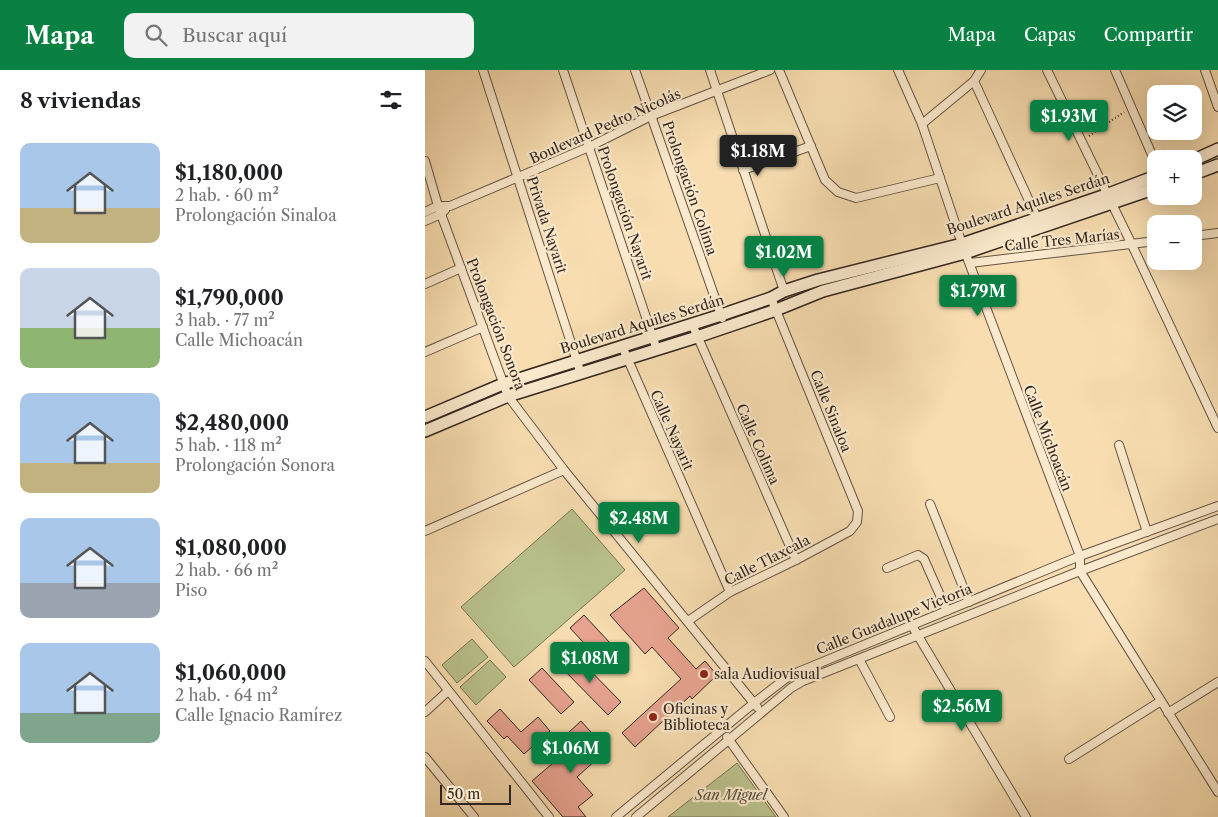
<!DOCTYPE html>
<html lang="es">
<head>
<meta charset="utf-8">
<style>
	:root { --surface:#fff; --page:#f2f2f2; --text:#202124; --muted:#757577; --accent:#0b8043 }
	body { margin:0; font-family:"Libre Caslon Text",serif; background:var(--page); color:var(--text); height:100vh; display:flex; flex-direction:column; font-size:19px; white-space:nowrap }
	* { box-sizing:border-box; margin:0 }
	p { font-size:16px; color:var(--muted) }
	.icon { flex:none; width:28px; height:28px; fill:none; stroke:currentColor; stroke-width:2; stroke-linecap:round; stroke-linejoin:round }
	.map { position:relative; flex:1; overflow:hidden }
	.panel { display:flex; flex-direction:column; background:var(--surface); width:425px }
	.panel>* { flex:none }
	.controls { position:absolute; left:722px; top:15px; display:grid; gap:10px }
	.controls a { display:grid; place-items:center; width:55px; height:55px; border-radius:10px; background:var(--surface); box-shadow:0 5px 20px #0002; font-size:25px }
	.scale { position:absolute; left:15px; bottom:12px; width:71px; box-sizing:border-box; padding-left:5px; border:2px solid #332721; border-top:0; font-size:14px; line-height:18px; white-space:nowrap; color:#332721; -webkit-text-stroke:4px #fae9cc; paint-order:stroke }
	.price { position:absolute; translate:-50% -42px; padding:0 11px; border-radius:5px; background:var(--accent); color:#fff; font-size:16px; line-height:32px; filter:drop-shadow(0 1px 2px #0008) }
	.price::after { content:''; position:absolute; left:50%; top:30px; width:15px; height:11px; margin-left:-8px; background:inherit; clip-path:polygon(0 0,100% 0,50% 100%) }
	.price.on { background:#222; color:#fff }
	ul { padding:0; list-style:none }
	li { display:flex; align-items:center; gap:15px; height:125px; padding:0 20px }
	li span { display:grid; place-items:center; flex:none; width:140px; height:100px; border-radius:10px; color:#555 }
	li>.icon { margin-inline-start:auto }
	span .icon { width:60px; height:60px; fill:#fffc; stroke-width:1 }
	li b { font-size:21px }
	h2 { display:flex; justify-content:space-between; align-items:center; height:60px; padding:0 20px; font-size:21px }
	header { display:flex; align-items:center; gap:30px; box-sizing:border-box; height:70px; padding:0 25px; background:var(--accent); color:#fff }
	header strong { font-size:24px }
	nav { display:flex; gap:28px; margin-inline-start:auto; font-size:18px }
	.search { width:350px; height:45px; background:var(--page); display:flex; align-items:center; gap:12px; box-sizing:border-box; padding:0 18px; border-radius:10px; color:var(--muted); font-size:19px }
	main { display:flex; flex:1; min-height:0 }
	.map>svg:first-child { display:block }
	.green { fill:#bac28d; stroke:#767457 }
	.building { fill:#e7a390; stroke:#332721 }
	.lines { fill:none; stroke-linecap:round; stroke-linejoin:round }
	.street-casing { stroke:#645445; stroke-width:10 }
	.secondary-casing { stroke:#332721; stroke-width:14 }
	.path { stroke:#332721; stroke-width:2; stroke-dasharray:1 2.5; stroke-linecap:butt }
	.street { stroke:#fae9cc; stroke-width:8 }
	.secondary { stroke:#fae9cc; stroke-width:11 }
	.poi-dot { fill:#8f2418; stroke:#fae9cc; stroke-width:2 }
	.labels { text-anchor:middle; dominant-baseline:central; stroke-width:4.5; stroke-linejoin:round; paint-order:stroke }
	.street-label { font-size:14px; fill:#332721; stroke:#fae9cc }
	.poi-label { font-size:14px; fill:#332721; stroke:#fae9cc; text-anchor:start }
	.park-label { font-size:14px; font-style:italic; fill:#554e3c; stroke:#fae9cc }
</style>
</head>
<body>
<header>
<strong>Mapa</strong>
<div class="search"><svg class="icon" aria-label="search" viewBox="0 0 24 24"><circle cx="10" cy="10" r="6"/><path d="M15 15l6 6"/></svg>Buscar aquí</div>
<nav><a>Mapa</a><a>Capas</a><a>Compartir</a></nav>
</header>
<main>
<section class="panel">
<h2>8 viviendas<svg class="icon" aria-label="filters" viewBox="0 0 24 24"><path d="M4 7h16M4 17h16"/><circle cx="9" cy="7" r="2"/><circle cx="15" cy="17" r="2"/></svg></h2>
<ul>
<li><span style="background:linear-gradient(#a9c7e8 65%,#c2b280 0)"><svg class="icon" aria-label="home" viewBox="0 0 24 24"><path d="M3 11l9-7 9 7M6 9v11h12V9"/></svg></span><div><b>$1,180,000</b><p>2 hab. · 60 m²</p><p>Prolongación Sinaloa</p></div></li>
<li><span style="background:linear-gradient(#c9d6e8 60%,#8fb573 0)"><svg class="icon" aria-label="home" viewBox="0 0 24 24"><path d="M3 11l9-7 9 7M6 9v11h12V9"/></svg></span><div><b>$1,790,000</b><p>3 hab. · 77 m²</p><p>Calle Michoacán</p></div></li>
<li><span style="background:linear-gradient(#a9c7e8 70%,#c2b280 0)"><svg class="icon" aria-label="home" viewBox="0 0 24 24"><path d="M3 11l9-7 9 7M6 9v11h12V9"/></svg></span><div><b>$2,480,000</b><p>5 hab. · 118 m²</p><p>Prolongación Sonora</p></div></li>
<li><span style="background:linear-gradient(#a9c7e8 65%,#9aa5b1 0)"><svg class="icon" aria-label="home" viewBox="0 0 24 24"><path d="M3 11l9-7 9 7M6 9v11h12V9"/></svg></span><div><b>$1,080,000</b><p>2 hab. · 66 m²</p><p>Piso</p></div></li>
<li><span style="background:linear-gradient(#a9c7e8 70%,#7fa58c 0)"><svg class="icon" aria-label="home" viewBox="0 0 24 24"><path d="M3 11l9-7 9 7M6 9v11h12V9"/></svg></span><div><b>$1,060,000</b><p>2 hab. · 64 m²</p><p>Calle Ignacio Ramírez</p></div></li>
</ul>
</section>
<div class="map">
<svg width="793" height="747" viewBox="0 0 793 747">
	<rect width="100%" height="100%" fill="#f7ddb0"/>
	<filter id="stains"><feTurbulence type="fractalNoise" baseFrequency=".004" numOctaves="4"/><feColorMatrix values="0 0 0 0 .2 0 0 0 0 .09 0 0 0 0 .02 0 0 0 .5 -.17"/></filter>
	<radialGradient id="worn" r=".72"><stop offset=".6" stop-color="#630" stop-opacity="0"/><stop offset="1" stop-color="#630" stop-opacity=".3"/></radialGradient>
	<g class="green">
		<path d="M 147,439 L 200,500 L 89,597 L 36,537 Z"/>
		<path d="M 47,569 L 63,587 L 32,613 L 17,595 Z"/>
		<path d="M 65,590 L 81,607 L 51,635 L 35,617 Z"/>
		<path d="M 312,693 L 351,747 L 243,747 Z"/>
	</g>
	<g class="building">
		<path d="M 219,518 L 254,558 L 243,568 L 271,599 L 280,591 L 292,605 L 267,629 L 265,626 L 210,677 L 197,663 L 256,609 L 227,577 L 220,584 L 185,545 Z"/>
		<path d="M 159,545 L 199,588 L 185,601 L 145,558 Z"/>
		<path d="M 147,582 L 196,632 L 183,645 L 134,595 Z"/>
		<path d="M 117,598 L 149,632 L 136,644 L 104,610 Z"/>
		<path d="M 75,639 L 96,662 L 113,647 L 125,661 L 99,684 L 82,666 L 79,669 L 62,651 Z"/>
		<path d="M 156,651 L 182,680 L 152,707 L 168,725 L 153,737 L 161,747 L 138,747 L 107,711 L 135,687 L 140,693 L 156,679 L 142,664 Z"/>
	</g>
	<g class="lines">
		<defs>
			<g id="street">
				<path d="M 58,0 L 156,304"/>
				<path d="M 138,0 L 232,280"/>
				<path d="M 210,0 L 297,248"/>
				<path d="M 285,0 L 359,221"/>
				<path d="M 354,0 L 400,110 L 413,122 L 431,128 L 515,108"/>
				<path d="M 473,0 L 497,54 L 537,174 L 655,486 L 655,501 L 793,722"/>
				<path d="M 622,0 L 707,175 L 793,358"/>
				<path d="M 690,0 L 731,94"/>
				<path d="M 780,0 L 793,37"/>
				<path d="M 549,11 L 612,148"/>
				<path d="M 497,54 L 549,11 L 556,0"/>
				<path d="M 0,91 L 13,136 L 83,326 L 139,400 L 332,637"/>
				<path d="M 318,100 L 386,76"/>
				<path d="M 0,142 L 13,136 L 25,136 L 164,77 L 226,46 L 345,0"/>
				<path d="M 0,151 L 16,144 L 20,140"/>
				<path d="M 769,166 L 793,163"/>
				<path d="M 545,193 L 731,171"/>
				<path d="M 0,214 L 36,198"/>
				<path d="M 267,254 L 371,490"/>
				<path d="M 197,276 L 305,522"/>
				<path d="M 0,282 L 58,257"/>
				<path d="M 694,375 L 722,462"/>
				<path d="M 505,434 L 544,532"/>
				<path d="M 0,461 L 139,400"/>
				<path d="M 462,498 L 493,485 L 499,489 L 522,541"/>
				<path d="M 263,551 L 305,522 L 371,490 L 425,461 L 432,452 L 433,441 L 346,228"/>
				<path d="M 486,554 L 601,747"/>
				<path d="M 434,589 L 465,647"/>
				<path d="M 0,591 L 124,747"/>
				<path d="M 0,642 L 23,621"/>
				<path d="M 743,643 L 793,612"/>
				<path d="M 302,667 L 359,747"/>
				<path d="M 0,687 L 49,747"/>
				<path d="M 644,689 L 736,631"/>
				<path d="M 191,747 L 329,633 L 360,609 L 373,602 L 655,486 L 793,436"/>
				<path d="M 211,747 L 366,618 L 378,611 L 655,501 L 793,449"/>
			</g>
			<g id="secondary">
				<path d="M 769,90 L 793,79"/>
				<path d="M 769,104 L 793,95"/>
				<path d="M 0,347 L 78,314 L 296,245 L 346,228 L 359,221 L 393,210 L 537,174 L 681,125 L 731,106"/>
				<path d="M 0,361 L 83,326 L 272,267 L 351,240 L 398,221 L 540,183 L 731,118"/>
			</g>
		</defs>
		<use href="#street" class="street-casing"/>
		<use href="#secondary" class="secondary-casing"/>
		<path class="path" d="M 664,66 L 699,42"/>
		<use href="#street" class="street"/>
		<use href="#secondary" class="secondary"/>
	</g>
	<g class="poi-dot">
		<circle cx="279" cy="604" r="5"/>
		<circle cx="228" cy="647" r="5"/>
	</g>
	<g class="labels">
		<g class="street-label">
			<text transform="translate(180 56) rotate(-24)">Boulevard Pedro Nicolás</text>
			<text transform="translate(265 118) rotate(71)">Prolongación Colima</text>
			<text transform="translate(603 134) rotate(-18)">Boulevard Aquiles Serdán</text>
			<text transform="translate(200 143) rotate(71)">Prolongación Nayarit</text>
			<text transform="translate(122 155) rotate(72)">Privada Nayarit</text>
			<text transform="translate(637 170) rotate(-6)">Calle Tres Marías</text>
			<text transform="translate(71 254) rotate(69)">Prolongación Sonora</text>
			<text transform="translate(217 254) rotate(-17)">Boulevard Aquiles Serdán</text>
			<text transform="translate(406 341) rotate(68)">Calle Sinaloa</text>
			<text transform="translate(247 360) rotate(66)">Calle Nayarit</text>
			<text transform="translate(623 368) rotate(69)">Calle Michoacán</text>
			<text transform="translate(333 374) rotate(66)">Calle Colima</text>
			<text transform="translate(342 490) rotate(-27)">Calle Tlaxcala</text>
			<text transform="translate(469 549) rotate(-22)">Calle Guadalupe Victoria</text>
		</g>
		<g class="poi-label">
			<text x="289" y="604">sala Audiovisual</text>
			<text x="238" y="639">Oficinas y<tspan x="238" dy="16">Biblioteca</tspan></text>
		</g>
		<g class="park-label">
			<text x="306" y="725">San Miguel</text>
		</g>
	</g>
	<rect width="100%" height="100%" filter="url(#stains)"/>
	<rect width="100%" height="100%" fill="url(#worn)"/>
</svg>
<div class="controls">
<a><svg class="icon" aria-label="layers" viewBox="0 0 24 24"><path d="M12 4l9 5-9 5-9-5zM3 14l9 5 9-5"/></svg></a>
<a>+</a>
<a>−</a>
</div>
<div class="scale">50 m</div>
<b class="price" style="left:644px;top:72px">$1.93M</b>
<b class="price on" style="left:333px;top:107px">$1.18M</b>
<b class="price" style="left:359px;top:208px">$1.02M</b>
<b class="price" style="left:553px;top:247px">$1.79M</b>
<b class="price" style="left:214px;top:474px">$2.48M</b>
<b class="price" style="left:165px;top:614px">$1.08M</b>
<b class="price" style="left:537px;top:662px">$2.56M</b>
<b class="price" style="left:146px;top:704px">$1.06M</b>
</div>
</main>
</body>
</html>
